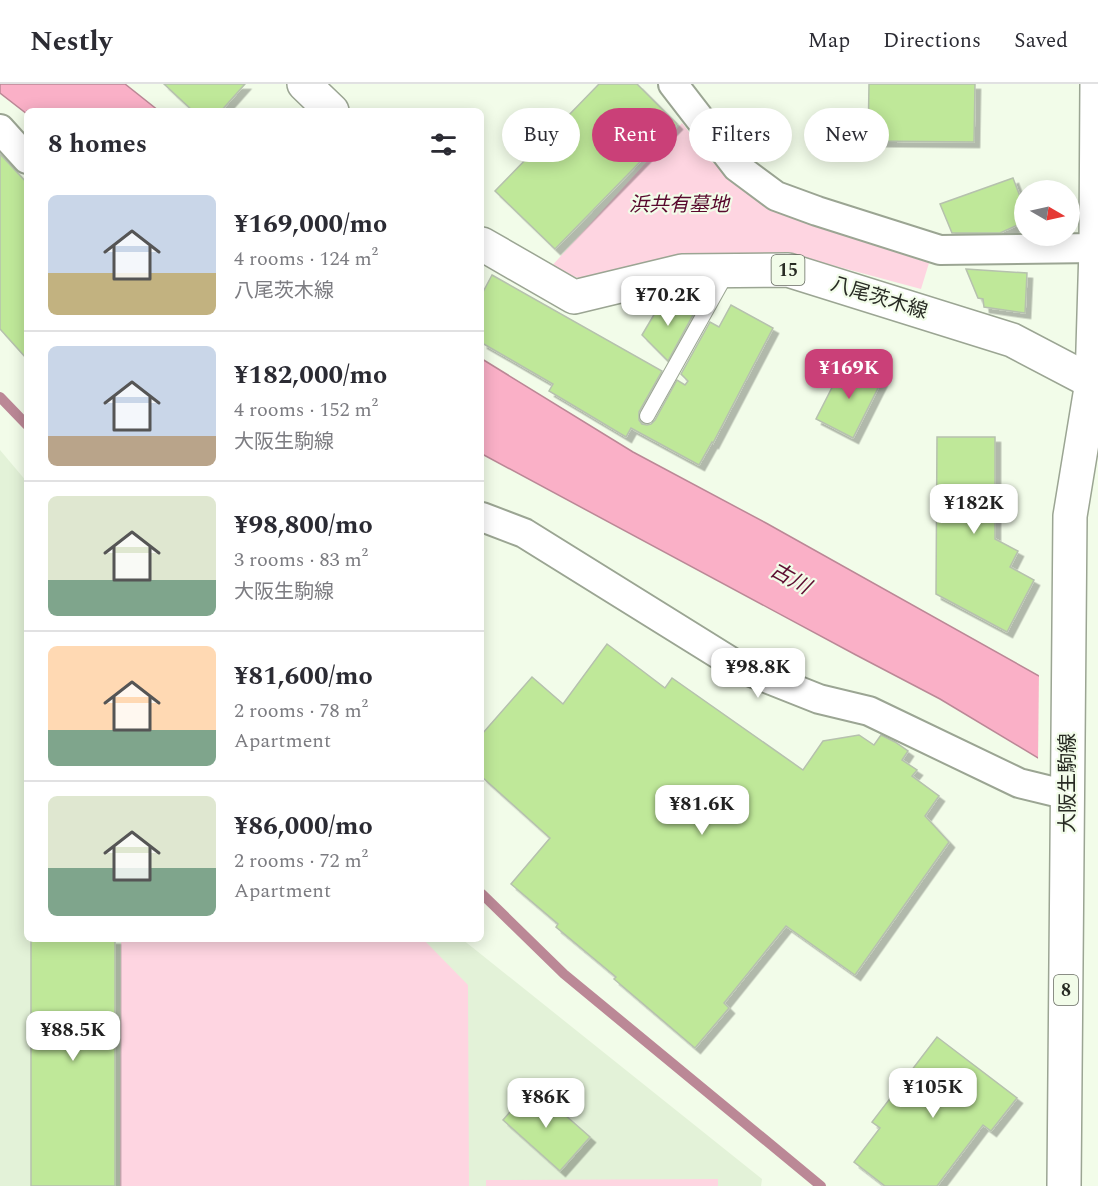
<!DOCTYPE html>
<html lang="en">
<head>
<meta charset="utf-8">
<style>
	:root { --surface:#fff; --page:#f7f7f7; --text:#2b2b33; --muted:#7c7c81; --line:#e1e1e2; --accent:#ca4078 }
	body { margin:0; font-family:Spectral,"Noto Sans JP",serif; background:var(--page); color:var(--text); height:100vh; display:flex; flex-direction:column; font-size:22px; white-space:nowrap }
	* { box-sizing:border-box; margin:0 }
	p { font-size:20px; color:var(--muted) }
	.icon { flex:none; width:33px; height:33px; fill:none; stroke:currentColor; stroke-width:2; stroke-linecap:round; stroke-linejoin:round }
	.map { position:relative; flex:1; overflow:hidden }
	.details { position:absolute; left:24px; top:24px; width:460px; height:834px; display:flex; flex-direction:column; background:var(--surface); border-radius:9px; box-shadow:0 3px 15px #0003 }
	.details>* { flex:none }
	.guide { position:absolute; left:502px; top:24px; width:506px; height:54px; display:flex; gap:12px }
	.needle { width:39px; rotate:99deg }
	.controls { position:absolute; left:1014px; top:96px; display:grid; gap:12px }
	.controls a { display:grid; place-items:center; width:66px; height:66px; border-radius:50%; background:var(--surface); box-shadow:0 3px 15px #0003; font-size:30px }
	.price { position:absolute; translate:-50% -51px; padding:0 14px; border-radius:12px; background:#fff; color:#222; font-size:20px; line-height:39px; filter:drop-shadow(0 2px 3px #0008) }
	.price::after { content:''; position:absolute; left:50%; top:36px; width:18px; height:14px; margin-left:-9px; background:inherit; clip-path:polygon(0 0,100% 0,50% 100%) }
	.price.current { background:var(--accent); color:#fff }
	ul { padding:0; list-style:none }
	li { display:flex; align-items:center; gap:18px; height:150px; padding:0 24px }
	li+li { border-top:2px solid var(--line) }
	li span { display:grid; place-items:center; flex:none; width:168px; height:120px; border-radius:9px; color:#555 }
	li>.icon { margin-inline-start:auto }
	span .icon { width:72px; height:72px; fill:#fffc; stroke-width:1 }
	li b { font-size:26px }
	h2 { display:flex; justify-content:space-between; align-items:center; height:72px; padding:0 24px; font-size:26px }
	.tag { padding:0 21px; border-radius:27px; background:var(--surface); box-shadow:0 3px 15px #0003; font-size:21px; line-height:54px }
	.tag.current { background:var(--accent); color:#fff }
	header { display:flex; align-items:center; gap:36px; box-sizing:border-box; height:84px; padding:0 30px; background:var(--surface); border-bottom:2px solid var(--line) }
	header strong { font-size:28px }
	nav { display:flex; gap:33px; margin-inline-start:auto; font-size:21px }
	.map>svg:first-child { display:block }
	.built { fill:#e3f2d8 }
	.green { fill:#fed5e1 }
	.water { fill:#fab0c7; stroke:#bb8896; stroke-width:1.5 }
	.pier { fill:#f2fce9 }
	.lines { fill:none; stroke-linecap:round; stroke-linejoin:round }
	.stream { stroke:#bb8896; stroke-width:10 }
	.building { fill:#bfe899; stroke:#b6c1ae; stroke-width:1.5; filter:url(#shadow) }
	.lane-casing { stroke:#9ba593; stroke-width:16 }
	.street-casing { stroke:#9ba593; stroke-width:32 }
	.primary-casing { stroke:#9ba593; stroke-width:36 }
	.lane { stroke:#fff; stroke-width:14 }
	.street { stroke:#fff; stroke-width:28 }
	.primary { stroke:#fff; stroke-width:33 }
	.labels { text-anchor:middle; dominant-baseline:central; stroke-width:4.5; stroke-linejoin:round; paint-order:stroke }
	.shield { fill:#f2fce9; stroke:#656a5f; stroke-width:1.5 }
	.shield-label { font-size:18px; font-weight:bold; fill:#282b24 }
	.park-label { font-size:20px; font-style:italic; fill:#59092e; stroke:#f2fce9 }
	.street-label { font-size:20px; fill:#282b24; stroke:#f2fce9 }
	.water-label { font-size:21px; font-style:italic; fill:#5e0f32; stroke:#f2fce9 }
</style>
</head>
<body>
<header>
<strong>Nestly</strong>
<nav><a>Map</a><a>Directions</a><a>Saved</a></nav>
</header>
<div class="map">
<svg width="1098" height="1102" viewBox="0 0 1098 1102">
	<defs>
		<filter id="shadow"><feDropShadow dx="5.5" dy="5.5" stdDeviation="0" flood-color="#0004"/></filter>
	</defs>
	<rect width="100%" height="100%" fill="#f2fce9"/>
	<path class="built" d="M 0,366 L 27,398 L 27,855 L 462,855 L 762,1095 L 761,1102 L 0,1102 Z"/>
	<g class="green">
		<path d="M 682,39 L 712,78 L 749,108 L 801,137 L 929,179 L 921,205 L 828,180 L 753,169 L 673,177 L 586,196 L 549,185 Z"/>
		<path d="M 121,855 L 423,855 L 468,901 L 469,1102 L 120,1102 Z"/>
		<path d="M 718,1095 L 718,1102 L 486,1102 L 486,1096 Z"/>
	</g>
	<g class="water">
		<path d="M 0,0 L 125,0 L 159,27 L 27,27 L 27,30 L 0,9 Z"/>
		<path d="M 482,275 L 633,368 L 766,439 L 1098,625 L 1098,710 L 940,615 L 856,571 L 482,370 Z"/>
	</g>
	<path class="pier" d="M 1039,588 L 1098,621 L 1098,713 L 1038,677 Z"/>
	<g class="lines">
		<g class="stream">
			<path d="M 0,313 L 27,341"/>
			<path d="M 482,810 L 564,890 L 821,1102"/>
		</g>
	</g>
	<g class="building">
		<path d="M 164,0 L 245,0 L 221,27 L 193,27 Z"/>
		<path d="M 599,0 L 637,0 L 677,40 L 555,165 L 495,107 Z"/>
		<path d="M 869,0 L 975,0 L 974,58 L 868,57 Z"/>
		<path d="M 0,70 L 27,99 L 27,275 L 0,245 Z"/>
		<path d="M 1013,94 L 1024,123 L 1024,138 L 1000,149 L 952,149 L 940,120 Z"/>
		<path d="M 966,185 L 1027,189 L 1025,229 L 984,223 L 983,215 L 978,214 Z"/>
		<path d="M 492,191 L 662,287 L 639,328 L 639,336 L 642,340 L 647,341 L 651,340 L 655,336 L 677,296 L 685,301 L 688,297 L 681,290 L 710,238 L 719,243 L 731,221 L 773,244 L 713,359 L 712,358 L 699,381 L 631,344 L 626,353 L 549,307 L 553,300 L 482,259 L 482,210 Z"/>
		<path d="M 665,212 L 694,229 L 668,277 L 642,251 Z"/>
		<path d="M 845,278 L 882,296 L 853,354 L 816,335 Z"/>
		<path d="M 937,353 L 995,353 L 995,455 L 1018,467 L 1010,483 L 1034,496 L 1007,548 L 936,510 Z"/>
		<path d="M 607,560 L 665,604 L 672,594 L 803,686 L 823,657 L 859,651 L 874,661 L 881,651 L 895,658 L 908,667 L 902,676 L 917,686 L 912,692 L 939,712 L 925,732 L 949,758 L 855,891 L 786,842 L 724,919 L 729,924 L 695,964 L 614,895 L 616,893 L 556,843 L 558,840 L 511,800 L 550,754 L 482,693 L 482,650 L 532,593 L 563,620 Z"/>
		<rect x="31" y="855" width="84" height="247"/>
		<path d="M 937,953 L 1017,1014 L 991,1047 L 983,1041 L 937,1102 L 885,1102 L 854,1078 L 880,1044 L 872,1038 Z"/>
		<path d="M 532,1002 L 590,1053 L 560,1087 L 503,1036 Z"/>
	</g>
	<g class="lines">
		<defs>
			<path id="lane" d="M 647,332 L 727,189"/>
			<g id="street">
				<path d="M 673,0 L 737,83 L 776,112 L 817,127 L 940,166 L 1096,164"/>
				<path d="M 0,45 L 27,75"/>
				<path d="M 482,433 L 524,449 L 741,584 L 819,615 L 869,627 L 1019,699 L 1068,711"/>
			</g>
			<g id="primary">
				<path d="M 304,0 L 332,27"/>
				<path d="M 482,160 L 574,213 L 682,187 L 788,186 L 1012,256 L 1092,298 L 1098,306"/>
				<path d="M 1095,316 L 1092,298 L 1096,164 L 1097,0"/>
				<path d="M 1064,1102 L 1070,432 L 1092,298"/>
			</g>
		</defs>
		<use href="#lane" class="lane-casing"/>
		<use href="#street" class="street-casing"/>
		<use href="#primary" class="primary-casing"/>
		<use href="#lane" class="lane"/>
		<use href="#street" class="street"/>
		<use href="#primary" class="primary"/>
	</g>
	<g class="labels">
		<g class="shield">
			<rect x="771.5" y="171" width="33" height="30" rx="4.5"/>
			<rect x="1054" y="891" width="24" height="30" rx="4.5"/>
		</g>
		<g class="shield-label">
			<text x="788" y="186">15</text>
			<text x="1066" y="906">8</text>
		</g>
		<g class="park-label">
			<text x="679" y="121">浜共有墓地</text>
		</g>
		<g class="street-label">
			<text transform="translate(879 214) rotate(17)">八尾茨木線</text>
			<text transform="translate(1068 699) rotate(-90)">大阪生駒線</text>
		</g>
		<g class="water-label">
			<text transform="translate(790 495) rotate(29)">古川</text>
		</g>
	</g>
</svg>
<div class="controls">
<a><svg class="needle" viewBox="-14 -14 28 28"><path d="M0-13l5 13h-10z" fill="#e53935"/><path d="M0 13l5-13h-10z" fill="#7c7c81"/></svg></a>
</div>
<b class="price" style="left:668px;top:243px">¥70.2K</b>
<b class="price current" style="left:849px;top:316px">¥169K</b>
<b class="price" style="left:974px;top:451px">¥182K</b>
<b class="price" style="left:758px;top:615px">¥98.8K</b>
<b class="price" style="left:702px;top:752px">¥81.6K</b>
<b class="price" style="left:73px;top:978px">¥88.5K</b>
<b class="price" style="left:933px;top:1035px">¥105K</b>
<b class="price" style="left:546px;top:1045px">¥86K</b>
<div class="guide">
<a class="tag">Buy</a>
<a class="tag current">Rent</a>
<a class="tag">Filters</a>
<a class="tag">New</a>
</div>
<section class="details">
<h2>8 homes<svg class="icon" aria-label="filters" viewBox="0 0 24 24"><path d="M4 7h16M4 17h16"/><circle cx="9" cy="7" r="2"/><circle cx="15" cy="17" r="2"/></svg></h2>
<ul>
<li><span style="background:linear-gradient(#c9d6e8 65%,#c2b280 0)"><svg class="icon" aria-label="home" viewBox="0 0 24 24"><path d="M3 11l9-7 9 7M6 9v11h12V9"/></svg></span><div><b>¥169,000/mo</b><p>4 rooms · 124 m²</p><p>八尾茨木線</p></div></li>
<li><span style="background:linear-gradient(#c9d6e8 75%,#b9a48a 0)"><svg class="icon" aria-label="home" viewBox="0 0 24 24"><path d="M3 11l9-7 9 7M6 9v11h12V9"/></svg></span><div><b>¥182,000/mo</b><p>4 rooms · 152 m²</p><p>大阪生駒線</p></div></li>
<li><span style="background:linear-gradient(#dfe7d0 70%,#7fa58c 0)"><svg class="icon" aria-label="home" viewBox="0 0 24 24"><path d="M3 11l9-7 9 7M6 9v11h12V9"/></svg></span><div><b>¥98,800/mo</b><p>3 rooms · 83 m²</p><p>大阪生駒線</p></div></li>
<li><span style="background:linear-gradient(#ffd9b3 70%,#7fa58c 0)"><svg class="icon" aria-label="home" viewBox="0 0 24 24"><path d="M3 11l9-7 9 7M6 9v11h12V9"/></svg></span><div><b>¥81,600/mo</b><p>2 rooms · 78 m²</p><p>Apartment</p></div></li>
<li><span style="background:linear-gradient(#dfe7d0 60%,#7fa58c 0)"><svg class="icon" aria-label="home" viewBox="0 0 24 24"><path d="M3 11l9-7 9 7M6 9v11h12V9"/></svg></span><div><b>¥86,000/mo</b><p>2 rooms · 72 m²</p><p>Apartment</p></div></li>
</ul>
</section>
</div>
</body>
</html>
